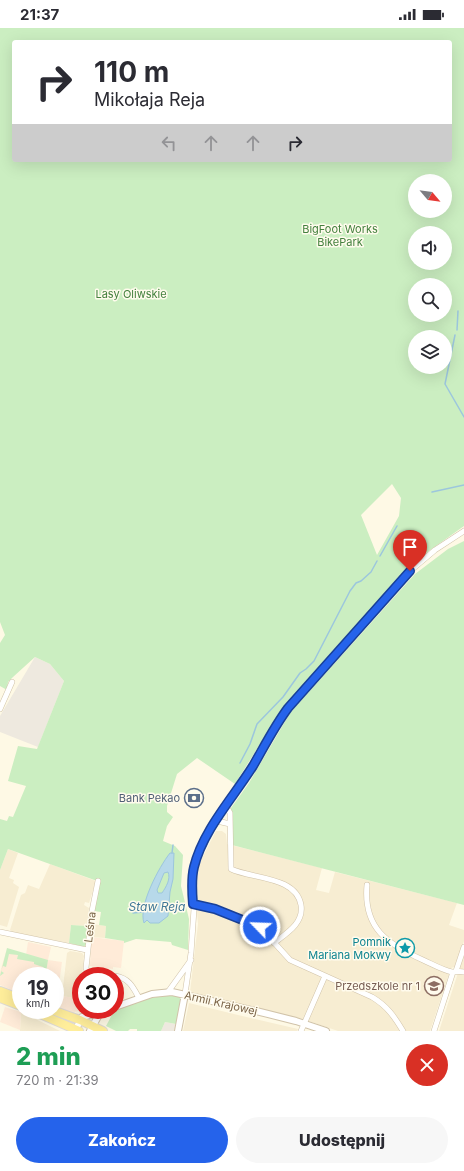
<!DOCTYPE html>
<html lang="pl">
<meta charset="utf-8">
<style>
body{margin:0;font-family:Inter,sans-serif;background:#f7f7f7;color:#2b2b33;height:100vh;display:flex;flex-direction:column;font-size:15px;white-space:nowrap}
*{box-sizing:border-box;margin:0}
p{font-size:13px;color:#7c7c81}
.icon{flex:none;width:22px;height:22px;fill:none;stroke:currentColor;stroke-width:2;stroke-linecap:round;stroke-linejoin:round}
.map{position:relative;height:1003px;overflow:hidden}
.panel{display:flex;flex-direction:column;background:#fff;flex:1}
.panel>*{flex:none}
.top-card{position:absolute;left:12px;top:12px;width:440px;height:122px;border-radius:4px;box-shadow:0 4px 16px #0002;background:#fff;color:#2b2b33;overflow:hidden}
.needle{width:26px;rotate:119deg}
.fabs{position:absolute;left:408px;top:146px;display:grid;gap:8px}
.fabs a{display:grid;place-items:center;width:44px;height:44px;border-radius:50%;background:#fff;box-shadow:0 4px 16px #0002;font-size:20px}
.speed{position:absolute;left:12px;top:939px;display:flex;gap:8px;font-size:20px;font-weight:700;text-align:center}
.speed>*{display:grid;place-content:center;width:52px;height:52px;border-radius:50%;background:#fff;box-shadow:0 4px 16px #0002;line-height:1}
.speed small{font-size:10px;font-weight:400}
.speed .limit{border:6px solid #d22;background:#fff;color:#111}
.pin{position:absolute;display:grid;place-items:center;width:34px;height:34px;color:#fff;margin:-41px -17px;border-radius:50% 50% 50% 0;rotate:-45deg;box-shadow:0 0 4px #0007}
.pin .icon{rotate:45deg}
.me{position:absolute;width:44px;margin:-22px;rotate:294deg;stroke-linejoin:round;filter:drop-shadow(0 0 3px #0008)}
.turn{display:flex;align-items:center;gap:14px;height:84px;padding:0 16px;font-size:18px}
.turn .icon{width:52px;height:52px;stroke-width:2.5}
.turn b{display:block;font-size:28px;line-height:34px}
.lanes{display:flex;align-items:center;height:38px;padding:0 16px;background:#0003;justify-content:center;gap:20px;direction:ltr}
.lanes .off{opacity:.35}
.round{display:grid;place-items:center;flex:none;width:42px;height:42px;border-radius:21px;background:#f7f7f7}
.headline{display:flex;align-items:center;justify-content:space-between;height:68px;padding:0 16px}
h1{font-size:24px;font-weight:800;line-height:30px;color:#1e9e55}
.action{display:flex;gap:8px;margin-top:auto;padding:8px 16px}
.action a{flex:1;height:46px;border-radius:24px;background:#2563eb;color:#fff;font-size:16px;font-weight:800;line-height:46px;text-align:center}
.action a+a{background:#f7f7f7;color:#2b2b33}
.status{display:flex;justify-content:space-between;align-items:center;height:28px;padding:0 20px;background:#fff;direction:ltr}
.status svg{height:11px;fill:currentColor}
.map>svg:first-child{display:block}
.residential{fill:#f7edd2}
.commercial{fill:#ffebd8}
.industrial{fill:#eee9df}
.green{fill:#cbeec1;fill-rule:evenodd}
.water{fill:#b7d9ea;stroke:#9cc6dd;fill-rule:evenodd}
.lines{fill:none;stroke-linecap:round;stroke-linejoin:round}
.stream{stroke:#9cc6dd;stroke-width:1.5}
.minor-casing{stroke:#d1c3a9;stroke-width:6}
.tertiary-casing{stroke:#d1c3a9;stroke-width:8}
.primary-casing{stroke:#dfdad3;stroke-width:10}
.minor{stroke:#fff;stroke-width:5}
.tertiary{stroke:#fff;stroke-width:6}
.primary{stroke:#ffee9b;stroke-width:8}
.route-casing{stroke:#184099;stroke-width:10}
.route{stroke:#2563eb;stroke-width:7}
.labels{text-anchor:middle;stroke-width:3;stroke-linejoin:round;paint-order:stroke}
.park-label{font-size:11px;fill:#44813e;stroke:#fffbed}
.service-label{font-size:11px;fill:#4e5e75;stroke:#fffbed;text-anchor:end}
.street-label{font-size:11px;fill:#7a6347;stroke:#fffbed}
.culture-label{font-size:11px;fill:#0d838f;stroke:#fffbed;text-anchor:end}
.education-label{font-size:11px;fill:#785e54;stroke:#fffbed;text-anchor:end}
.water-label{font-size:12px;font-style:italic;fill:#417897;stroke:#fffbed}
</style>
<div class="status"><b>21:37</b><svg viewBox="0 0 49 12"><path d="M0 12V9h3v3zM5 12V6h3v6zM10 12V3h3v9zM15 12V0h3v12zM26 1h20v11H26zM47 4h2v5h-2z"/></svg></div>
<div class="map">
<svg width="464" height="1003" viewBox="0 0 464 1003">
<rect width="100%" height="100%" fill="#fef9e5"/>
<path class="residential" d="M216,803H222L226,806L227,816L322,840L316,862L329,865L335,844L457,875L449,897L464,902V913L455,939L451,940L430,1003H338L303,991L190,964L198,896L196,872L198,838Z
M8,821L18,825L9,850L14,852L13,855L19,859L7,899L0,897V842Z
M50,836L96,853L89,875L85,874L84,877L89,880L87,898L71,897L69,915L11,904L10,902L21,867L25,865L28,857L39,861Z
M92,896L106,898L105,910L91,909Z
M70,923L82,925L84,928L80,971L62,968L67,925Z
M464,925V1003H439L457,948Z
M189,975L238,987L298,1001L297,1003H183Z
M21,984L58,1002L60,1003H20Z"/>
<path class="commercial" d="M91,909L124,913L121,940L113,939V941L90,938Z
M28,914L51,919L48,932L62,934L56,978L55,948H21V966L0,957V944L6,924L26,927Z
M62,968L81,971V982H83L73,984L60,981Z
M5,979L21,984L20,1002L0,994Z"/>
<path class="industrial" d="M35,629L50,636L64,653L38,719L0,704V688Z
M165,994L176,996L174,1003H161Z"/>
<path class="green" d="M0,0H464V498L419,530L290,673L275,692L235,756L197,730L177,746L167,778V784L173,789L167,798L163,813L175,818L183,827L181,858L189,891L188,922L172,917L171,914L136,911L124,915V913L105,910L106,898L99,897L101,884L93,883L100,854L8,821L0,842V791L7,793L9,788L13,789L26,758L8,753L18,718L37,721L64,653L50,636L35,629L13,649L8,654L7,662L0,658V615L5,607L0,594ZM14,14H450V132H14ZM415,153H445V183H415ZM415,205H445V235H415ZM415,257H445V287H415ZM415,309H445V339H415ZM392,456L401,470L399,488L377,527L361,487Z
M464,513V877L232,817L231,780L249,755L290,685L415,546L448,521Z
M71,897L87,898L86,916L84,919L69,915Z
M7,920L48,932L46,944L43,939L34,936V934L17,931L18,927L9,926L6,939L3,938L1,943L4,945L0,948Z
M168,967L178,968L181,971L176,996L165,994L161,1003H137V1001H130L128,1003H116L106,998L114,983L145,971Z"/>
<path class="water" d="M170,825H174L173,851L170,864L168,888L159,895H150L147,892L144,895C138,878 159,839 170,825ZM168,844C171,851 166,859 162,865H158L157,862L164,845Z"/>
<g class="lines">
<path class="stream" d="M457,302L458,283
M455,307L445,356L464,389
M432,464L464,457
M380,528L397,498
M240,735L250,716L257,696L283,669L300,645L306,641L314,633L350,563L356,555L361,553L371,544L377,533
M172,825L173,817
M133,885L143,884"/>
<defs>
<path id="minor" d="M0,681L12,654
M226,778L230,785L231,841C252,851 296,848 301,877C304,895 287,905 274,915
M217,793L230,796
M367,857C363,900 387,916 423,932C432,936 442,942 452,944C456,944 460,943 464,944
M193,876L215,881L260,899L290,932L372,969C387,978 394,988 403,1003
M0,904L87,922
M456,943L464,919
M88,945L86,940L92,883L98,853
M88,945L110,948
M115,948C129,950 133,959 139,970
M168,964L191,932
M185,966L191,925L194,881L192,857L196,833L209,806L253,737L276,696L288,680L410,543L435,522L464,503
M301,1003L325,948
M434,1003L453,944"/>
<path id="tertiary" d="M115,979L152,966L172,964L256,983L296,993L326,1003
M75,1003L82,989L108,982
M90,1003L100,985
M178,1003L185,966"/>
<path id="primary" d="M0,963L21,971
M0,970L21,978
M31,982L79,1003
M52,982L80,992L103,1003"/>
</defs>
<use href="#minor" class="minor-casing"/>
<use href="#tertiary" class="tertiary-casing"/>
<use href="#primary" class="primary-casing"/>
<use href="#minor" class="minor"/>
<use href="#tertiary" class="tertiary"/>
<use href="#primary" class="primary"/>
</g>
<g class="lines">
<defs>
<path id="route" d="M260,899L215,881L193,876C192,864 191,851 194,839C203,802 233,770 253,738C264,719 274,699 288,680L410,543"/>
</defs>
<use href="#route" class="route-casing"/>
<use href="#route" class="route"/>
</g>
<defs>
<symbol id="bank-ring" viewBox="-11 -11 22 22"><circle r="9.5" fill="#fffbed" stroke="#5c6f8a" stroke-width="1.5"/><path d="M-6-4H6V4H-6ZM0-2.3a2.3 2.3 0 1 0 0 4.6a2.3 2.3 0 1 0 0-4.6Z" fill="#5c6f8a"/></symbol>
<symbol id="sight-ring" viewBox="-11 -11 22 22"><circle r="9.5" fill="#fffbed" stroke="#0f9aa8" stroke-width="1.5"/><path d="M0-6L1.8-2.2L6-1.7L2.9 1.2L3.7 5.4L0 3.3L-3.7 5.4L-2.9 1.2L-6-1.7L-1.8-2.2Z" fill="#0f9aa8"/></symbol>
<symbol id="school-ring" viewBox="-11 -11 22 22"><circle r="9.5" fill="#fffbed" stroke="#8d6e63" stroke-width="1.5"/><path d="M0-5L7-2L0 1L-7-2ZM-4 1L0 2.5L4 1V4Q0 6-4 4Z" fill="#8d6e63"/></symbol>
</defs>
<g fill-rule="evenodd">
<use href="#bank-ring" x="183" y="759" width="22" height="22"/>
<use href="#sight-ring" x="394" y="909" width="22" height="22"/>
<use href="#school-ring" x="423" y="947" width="22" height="22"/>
</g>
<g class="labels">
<g class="park-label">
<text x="340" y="205">BigFoot Works<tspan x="340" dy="13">BikePark</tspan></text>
<text x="131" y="270">Lasy Oliwskie</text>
</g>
<g class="service-label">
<text x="180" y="774">Bank Pekao</text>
</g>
<g class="street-label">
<text transform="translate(90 899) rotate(-83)" y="4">Leśna</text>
<text transform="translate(221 975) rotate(13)" y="4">Armii Krajowej</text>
</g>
<g class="culture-label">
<text x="391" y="918">Pomnik<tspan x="391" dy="13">Mariana Mokwy</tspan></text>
</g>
<g class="education-label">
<text x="420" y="962">Przedszkole nr 1</text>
</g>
<g class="water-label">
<text x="157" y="883">Staw Reja</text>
</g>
</g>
</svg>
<div class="fabs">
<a><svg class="needle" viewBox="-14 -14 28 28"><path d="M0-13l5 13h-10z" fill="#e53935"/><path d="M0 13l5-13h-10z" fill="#7c7c81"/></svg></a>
<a><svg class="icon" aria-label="sound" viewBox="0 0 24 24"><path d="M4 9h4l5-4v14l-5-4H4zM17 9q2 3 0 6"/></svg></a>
<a><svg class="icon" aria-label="search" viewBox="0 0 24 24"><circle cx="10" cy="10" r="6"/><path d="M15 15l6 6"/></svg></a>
<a><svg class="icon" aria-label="layers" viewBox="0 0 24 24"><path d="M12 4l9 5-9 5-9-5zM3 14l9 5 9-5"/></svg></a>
</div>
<div class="speed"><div>19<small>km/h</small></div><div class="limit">30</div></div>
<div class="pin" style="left:410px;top:543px;background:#d93025"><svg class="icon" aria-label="arrive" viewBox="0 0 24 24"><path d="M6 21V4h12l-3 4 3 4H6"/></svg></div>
<svg class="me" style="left:260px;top:899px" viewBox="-20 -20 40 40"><circle r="17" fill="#2563eb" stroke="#fff" stroke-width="3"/><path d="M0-11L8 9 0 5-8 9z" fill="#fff"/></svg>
<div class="top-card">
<div class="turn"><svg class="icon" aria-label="right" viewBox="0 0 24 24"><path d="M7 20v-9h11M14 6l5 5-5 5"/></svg><div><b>110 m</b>Mikołaja Reja</div></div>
<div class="lanes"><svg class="icon off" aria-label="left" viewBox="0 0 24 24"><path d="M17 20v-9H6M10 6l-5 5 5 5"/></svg><svg class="icon off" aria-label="ahead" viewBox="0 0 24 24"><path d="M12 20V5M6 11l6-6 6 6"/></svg><svg class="icon off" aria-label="ahead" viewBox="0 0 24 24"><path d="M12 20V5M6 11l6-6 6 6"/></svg><svg class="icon" aria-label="right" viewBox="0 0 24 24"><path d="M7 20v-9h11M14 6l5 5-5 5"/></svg></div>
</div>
</div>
<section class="panel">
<div class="headline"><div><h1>2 min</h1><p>720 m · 21:39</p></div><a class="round" style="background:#d93025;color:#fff"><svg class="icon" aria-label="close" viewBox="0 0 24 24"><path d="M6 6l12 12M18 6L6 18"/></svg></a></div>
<div class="action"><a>Zakończ</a><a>Udostępnij</a></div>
</section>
